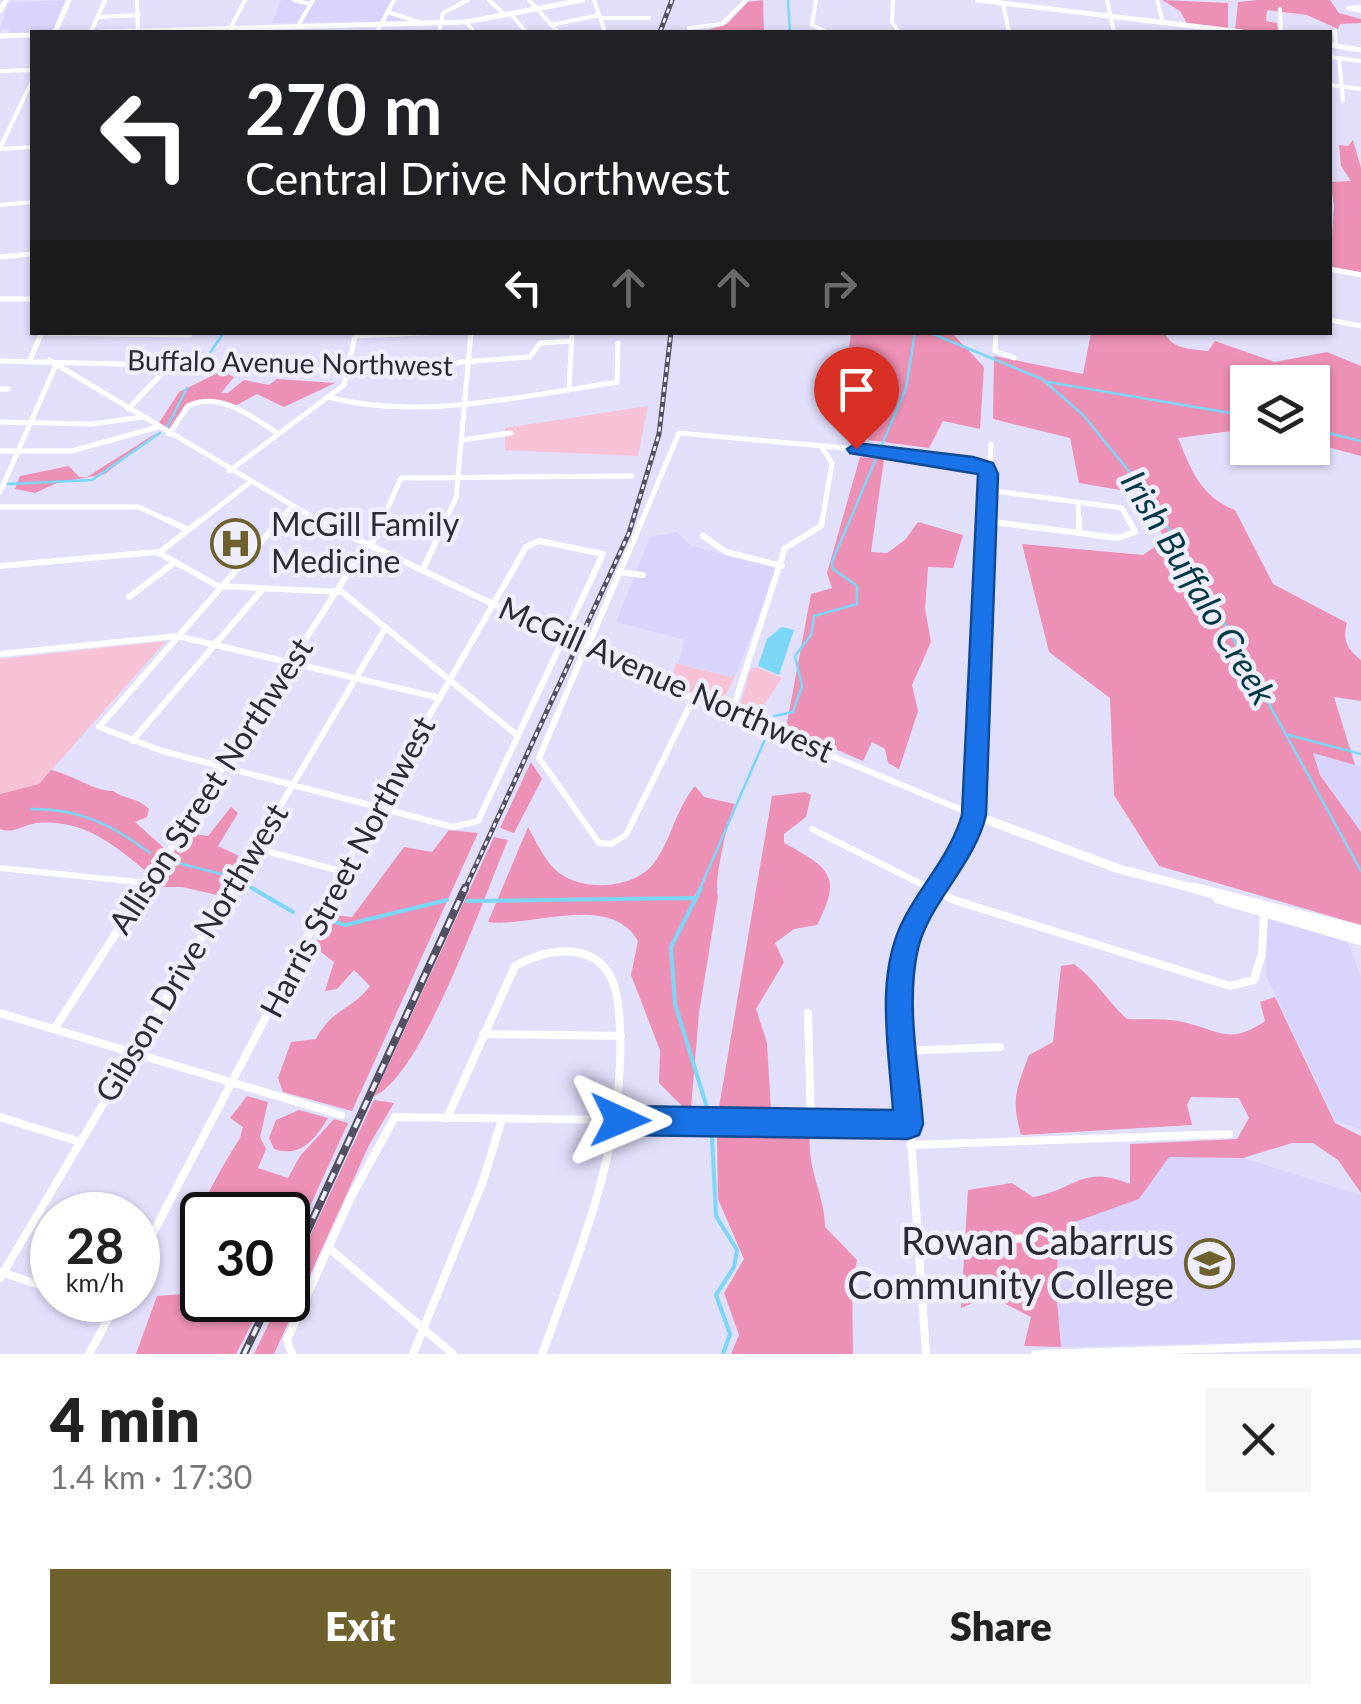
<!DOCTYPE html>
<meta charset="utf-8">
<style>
body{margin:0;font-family:Lato,sans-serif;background:#f6f6f6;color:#222;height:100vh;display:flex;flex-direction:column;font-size:38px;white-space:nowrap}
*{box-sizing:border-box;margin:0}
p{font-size:32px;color:#767676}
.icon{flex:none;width:55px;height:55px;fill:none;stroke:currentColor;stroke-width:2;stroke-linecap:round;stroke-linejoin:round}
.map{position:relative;height:1354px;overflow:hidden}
.side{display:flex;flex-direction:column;background:#fff;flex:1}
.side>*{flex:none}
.guide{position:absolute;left:30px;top:30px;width:1302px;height:305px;border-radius:0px;box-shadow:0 2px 8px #0004;background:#202124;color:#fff;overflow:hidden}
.tools{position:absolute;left:1230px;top:365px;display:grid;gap:20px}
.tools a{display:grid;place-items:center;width:100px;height:100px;border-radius:0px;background:#fff;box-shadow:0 2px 8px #0004;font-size:50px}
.speed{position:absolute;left:30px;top:1192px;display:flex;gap:20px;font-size:50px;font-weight:700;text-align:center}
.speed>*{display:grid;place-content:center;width:130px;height:130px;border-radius:50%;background:#fff;box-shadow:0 2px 8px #0004;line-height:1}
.speed small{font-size:25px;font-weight:400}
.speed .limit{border:5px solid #111;border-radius:15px;background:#fff;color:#111}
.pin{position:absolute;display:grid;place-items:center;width:85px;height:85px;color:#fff;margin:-102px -42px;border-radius:50% 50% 50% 0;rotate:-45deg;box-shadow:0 0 10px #0007}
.pin .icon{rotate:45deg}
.me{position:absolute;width:110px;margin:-55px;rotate:91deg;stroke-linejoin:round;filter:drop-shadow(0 0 8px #0008)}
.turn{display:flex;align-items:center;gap:35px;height:210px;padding:0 50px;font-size:45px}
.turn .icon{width:130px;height:130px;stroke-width:2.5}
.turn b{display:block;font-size:70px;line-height:85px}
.lanes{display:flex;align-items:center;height:95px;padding:0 50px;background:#0003;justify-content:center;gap:50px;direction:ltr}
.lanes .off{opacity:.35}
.round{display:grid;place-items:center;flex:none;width:105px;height:105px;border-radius:0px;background:#f6f6f6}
.head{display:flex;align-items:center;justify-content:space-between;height:170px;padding:0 50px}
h1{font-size:60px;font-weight:800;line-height:75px}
.primary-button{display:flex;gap:20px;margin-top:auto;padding:20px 50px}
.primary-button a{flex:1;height:115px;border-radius:0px;background:#6f612e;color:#fff;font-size:40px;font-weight:800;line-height:115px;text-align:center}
.primary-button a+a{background:#f6f6f6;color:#222}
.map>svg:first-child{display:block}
.built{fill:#d8d4fe}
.green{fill:#f8c2d6}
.forest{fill:#ed90b5}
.water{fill:#7cd6f5}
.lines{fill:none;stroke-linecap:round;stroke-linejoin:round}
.stream-far1{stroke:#7cd6f5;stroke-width:2.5}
.stream{stroke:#7cd6f5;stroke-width:4}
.minor-far3{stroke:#fff;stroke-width:4}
.minor-far2{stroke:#fff;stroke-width:5}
.minor-far1{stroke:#fff;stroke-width:6}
.minor{stroke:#fff;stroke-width:8}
.major-far2{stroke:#fff;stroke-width:5}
.major-far1{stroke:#fff;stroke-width:9}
.major{stroke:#fff;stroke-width:11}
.rail-far1-casing{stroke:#535161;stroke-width:5}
.rail-casing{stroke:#535161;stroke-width:8}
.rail-far1{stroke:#efeefc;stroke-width:2.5;stroke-dasharray:5;stroke-linecap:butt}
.rail{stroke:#efeefc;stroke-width:4;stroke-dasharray:10;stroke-linecap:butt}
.route{fill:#1a73e8;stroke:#114b97;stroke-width:2.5}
.labels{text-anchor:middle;stroke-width:9;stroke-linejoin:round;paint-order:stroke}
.far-street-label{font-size:28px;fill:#2c2a37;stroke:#efeefc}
.poi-label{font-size:32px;fill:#2c2a37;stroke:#efeefc;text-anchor:start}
.street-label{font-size:32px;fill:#2c2a37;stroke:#efeefc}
.water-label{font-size:35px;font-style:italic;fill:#003848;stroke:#efeefc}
.near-poi-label{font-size:38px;fill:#2c2a37;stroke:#efeefc;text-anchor:end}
</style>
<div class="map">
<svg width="1361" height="1354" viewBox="0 0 1361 1354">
<rect width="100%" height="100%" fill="#e1dffa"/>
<path class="built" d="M65,0L52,32L8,35L9,30H0L8,3Z
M281,0H392L385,11L411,21L272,23Z
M677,532L691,546L778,568L736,674L731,677L678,663L685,640L616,622L650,537Z
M1313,752L1361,766V832L1320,774Z
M1266,919L1347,940L1361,977V1130L1335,1120L1266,976Z
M1169,1157L1243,1158L1361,1195V1340L1061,1347L1056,1288L1059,1240L1071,1223L1139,1199Z"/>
<path class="green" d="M648,406L638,456L505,450V428Z
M166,641L39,784L0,794V659Z
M675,663L731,677L736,674L721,705L672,684Z
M756,667L782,678L756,717L739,710L750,669Z"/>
<path class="forest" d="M763,0L764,32H702L727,24L748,2Z
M1162,0L1228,3V29L1188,25L1180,11Z
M1257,0H1330L1339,13L1361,19V23L1340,24L1338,29L1307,15L1267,10L1266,21L1277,23L1278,32L1235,30L1238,2Z
M1353,140L1361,168V272L1330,267L1334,205L1330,182L1351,181L1341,166L1339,145L1348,146Z
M851,333H952L984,367L980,429L943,421L929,448L868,440L880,353L849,347Z
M1091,333H1165C1171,349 1191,349 1208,351L1215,341L1275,362L1327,352L1361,366V456L1313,443L1312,382H1248L1247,429L1178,438C1191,470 1201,497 1235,510L1273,584L1347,623C1342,640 1347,649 1361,660V701L1334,697L1355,765L1313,753L1320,775L1361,832V925L1159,866L1114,795L1110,698L1049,652L1022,544L1143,555L1166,539L1132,492L1079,483L1070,438L993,419L994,356L1083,374Z
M222,371L234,377L221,393H228L244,380L269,385L277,379L335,383L284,407L257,394L235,406L205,399L185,405L170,429L159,423L179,392Z
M158,432L105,474L57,483L35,493L15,489L20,476L69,466L79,477H87Z
M860,457L884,459L871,552L887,553L905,540L918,522L963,535L953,568L928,567L925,609L931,642L912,685L918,711L899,769L888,763L885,749L872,742L863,761L786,728L811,594L832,588L827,573Z
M531,762L542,779L514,833L500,828Z
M51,770C73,775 94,791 113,791C124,799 139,798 149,809L147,817L135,822L164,848L148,873C116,846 84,819 37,823C23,825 15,834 0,829V794L39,784Z
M695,786L704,797L735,804C728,818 713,884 718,896L699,1013L691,1108L682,1106L659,1083L660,1050L631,975L638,941C610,892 531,928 488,922L528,827C537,843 545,862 559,873C585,892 634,889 654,863C672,839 675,810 695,786Z
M805,792L811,795L806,817L784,834V843C829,868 843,875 817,925L794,929L775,943L784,962L756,1009L767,1043L771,1110L718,1113L772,796Z
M231,807L238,813L218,846L241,857L230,883L217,895L182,887H150L187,833L208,836Z
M449,830L478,833L352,1111L283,1092L278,1078L291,1042L316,1039C331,1009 352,1010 370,986L354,970L337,989L325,991L334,962L313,946L332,915L352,917L404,847L432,852Z
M494,837L508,840C485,893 423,1076 374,1096Z
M1074,964C1096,980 1107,1001 1127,1019C1144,1020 1166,1018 1183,1022C1219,1030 1229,1046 1265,1021L1260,1002L1275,997L1335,1123L1361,1136V1193L1338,1160L1313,1143H1292L1243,1158L1169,1157L1139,1199L1072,1223L1059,1240L1056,1288L1061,1347L1024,1346L1031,1317L990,1296L961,1308L968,1190L1012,1183L1033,1197C1077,1189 1082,1164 1130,1184V1144L1237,1139L1249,1118L1239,1098L1191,1097L1187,1105L1192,1125L1021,1135C1011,1099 1016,1090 1029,1055L1053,1042L1061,966Z
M247,1096L268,1102L260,1137L266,1149L258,1168L288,1178L300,1156L334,1119L348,1123L288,1254V1215H202V1300H264L236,1354H136L157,1296L183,1294L193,1275C178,1237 219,1172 240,1138L243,1127L230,1118Z
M374,1100L394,1103L369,1145L274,1354H254L280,1300H288V1283Z
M299,1110L328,1118C315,1140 300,1158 274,1149L269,1138L276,1120Z
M717,1135H810C807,1172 825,1195 825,1227L857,1260L852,1283L853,1354H731L739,1335L724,1293L744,1259L718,1199Z"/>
<path class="water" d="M782,627L794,630L779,675L758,666L767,639Z"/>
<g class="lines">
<path class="stream-far1" d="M788,0L790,32
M928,332L1042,379L1083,415L1137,481L1192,564L1361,871
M206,359L224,332
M1048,382L1248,416
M167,427L187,388
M1312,429L1361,441
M8,484L92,480L160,433
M774,716L793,712L802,686L795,656L811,635L814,616L857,604V586L833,569L832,562L906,388L915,332
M1289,735L1361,754
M31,809C79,808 112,825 150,853
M178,863L225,875
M240,881L257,891
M699,891L765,739"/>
<path class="stream" d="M252,888L293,912
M701,888L671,947L675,1004L709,1114
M467,901L694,898
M325,919L345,925L447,900
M712,1137L716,1216L737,1250L734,1267L716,1295L730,1334L723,1354"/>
<path class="minor-far3" d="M137,0L138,32
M294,0L310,4
M489,0L505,15
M529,0L558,32
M594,0L605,32
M816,0L812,25L827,32
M893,0L892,22L899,32
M1107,0L1114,32
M1157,0L1163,23
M1003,3L1009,32
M1361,7L1348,8L1361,11
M1280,9L1281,32
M387,12L419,22
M511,14L526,32
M98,17L139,15
M600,18H649
M466,22L474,32
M299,24L313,0
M551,25L599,15
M231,27L245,0
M689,28L722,24L746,0
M91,32L105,0
M377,32L394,0
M439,32L443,13L468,0
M1331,45H1336L1335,31
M1330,57L1361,61
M1339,58L1343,101
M0,71L32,70
M1330,85L1361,89
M0,148L32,81
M0,149L32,147
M0,205L32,202"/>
<path class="minor-far2" d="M0,257L32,254
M1330,269L1361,275
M0,299H32
M1330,320L1361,326
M996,332L995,351L1014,358
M41,333L190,335
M355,336L443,332
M30,360L41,334
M49,360L322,523
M0,361L350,370L530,357L540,343L572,341
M0,389H8
M569,389L572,332
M328,397C418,421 522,396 612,383L617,382L618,343
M128,409L170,365
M0,422L92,424L142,417
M169,434L188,406C220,390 253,418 279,434
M462,440L511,433
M821,446L832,463L822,523
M0,451H72L158,427
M229,471L344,385L356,332
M987,490L1122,508L1130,523
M0,492L56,365
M1078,502L1079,523
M0,507H139L173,523
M986,521L1001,523
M198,523L249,483
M278,523L291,508
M381,523L401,478L632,476
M444,523L456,498L471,332
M641,523L679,433L857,449L986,468
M987,523L991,444"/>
<path class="minor-far1" d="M168,520L188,530
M280,520L99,727L162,751L377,807
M317,520L673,690L974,815
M1079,520V533
M986,521L1118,538L1135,532L1129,520
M703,536L726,552L782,566
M539,541L603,554L478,821L453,827L377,807L526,547Z
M160,552L201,520
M0,566L157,552L218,586L342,592L518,736
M423,569L446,520
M619,572L643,575
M129,597L175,562
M586,647L539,758L599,843L611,844L626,835L693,699
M587,648L642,520
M0,654L177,636L440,698
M731,715L785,548L821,526L822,520
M132,741L262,590
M812,829L935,891
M255,848L344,872
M0,868L148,883
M143,891L365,547L372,543L382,520
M230,891L386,627
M332,891L377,807
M935,891L972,828L987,520"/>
<path class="minor" d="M930,888L954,900L1230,986L1254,980L1262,954L1264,913
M0,1013L341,1115
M808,1013L811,1123
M55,1028L145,888
M483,1034L621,1036
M903,1051L1000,1047
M0,1117L80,1142
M447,1118L515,966C537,954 564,946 589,956C617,968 619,1002 620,1029C625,1144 581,1247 542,1354
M910,1145L1229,1134
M917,1243L1034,1238
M329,1248L453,1354
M138,1262L333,888
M1,1272L52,1289
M0,1278L231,888
M81,1300L112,1311
M89,1354L118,1300
M292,1354L287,1340L352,1195L395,1117L909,1124
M413,1354L482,1184L502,1119
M926,1354L900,979L903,953L937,888
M1035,1354L1361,1344"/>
<path class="major-far2" d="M977,0L1242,32
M0,11L6,0
M55,32L69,0
M100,32L466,22L583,0
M0,36L32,35
M1330,45L1361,50"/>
<path class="major-far1" d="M974,815L1119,869L1204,891"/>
<path class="major" d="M1194,888L1361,931
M1218,898L1361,940"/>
<defs>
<path id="rail-far1" d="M660,32L672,0
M464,891L629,533L659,434L671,332"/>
<path id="rail" d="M288,1273L465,888
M244,1354L270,1300"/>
</defs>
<use href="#rail-far1" class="rail-far1-casing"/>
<use href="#rail" class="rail-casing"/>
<use href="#rail-far1" class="rail-far1"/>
<use href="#rail" class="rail"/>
</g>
<path class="route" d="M856,443L973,457L993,463L998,474L986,815C974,866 926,905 917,953C906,1007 919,1070 923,1124L919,1135L908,1139L620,1135L610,1130L605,1120L610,1110L620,1106L893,1110C889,1048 874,974 905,917C924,882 951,853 962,815L978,474L850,453L847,449Z"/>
<defs>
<symbol id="hospital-ring" viewBox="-11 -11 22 22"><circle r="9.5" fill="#efeefc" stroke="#6f612e" stroke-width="1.5"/><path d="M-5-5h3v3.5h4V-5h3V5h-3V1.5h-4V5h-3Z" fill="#6f612e"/></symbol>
<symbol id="university-ring" viewBox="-11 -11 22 22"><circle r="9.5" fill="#efeefc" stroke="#6f612e" stroke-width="1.5"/><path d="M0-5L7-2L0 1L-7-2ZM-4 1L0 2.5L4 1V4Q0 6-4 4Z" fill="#6f612e"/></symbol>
</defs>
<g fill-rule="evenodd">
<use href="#hospital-ring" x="208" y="516" width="55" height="55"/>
<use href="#university-ring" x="1182" y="1236" width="55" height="55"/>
</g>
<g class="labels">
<g class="far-street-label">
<text transform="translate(290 363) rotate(1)" y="10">Buffalo Avenue Northwest</text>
</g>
<g class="poi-label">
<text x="271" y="536">McGill Family<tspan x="271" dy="37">Medicine</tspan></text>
</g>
<g class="street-label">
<text transform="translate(666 680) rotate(24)" y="11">McGill Avenue Northwest</text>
<text transform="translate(211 786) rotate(-57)" y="11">Allison Street Northwest</text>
<text transform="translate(348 867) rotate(-62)" y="11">Harris Street Northwest</text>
<text transform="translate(192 953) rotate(-59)" y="11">Gibson Drive Northwest</text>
</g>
<g class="water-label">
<text transform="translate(1198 588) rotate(59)" y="12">Irish Buffalo Creek</text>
</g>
<g class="near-poi-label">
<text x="1174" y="1255">Rowan Cabarrus<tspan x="1174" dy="44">Community College</tspan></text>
</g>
</g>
</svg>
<div class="tools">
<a><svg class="icon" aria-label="layers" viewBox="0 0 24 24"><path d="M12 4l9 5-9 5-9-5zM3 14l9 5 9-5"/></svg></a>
</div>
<div class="speed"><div>28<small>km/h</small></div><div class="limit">30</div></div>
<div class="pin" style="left:856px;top:449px;background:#d93025"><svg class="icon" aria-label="arrive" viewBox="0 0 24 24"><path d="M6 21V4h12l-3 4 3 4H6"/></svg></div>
<svg class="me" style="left:620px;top:1120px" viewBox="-20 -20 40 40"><path d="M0-17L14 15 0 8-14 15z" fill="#1a73e8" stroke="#fff" stroke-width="4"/></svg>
<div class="guide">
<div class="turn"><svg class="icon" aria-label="left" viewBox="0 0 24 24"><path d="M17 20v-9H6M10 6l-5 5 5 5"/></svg><div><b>270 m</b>Central Drive Northwest</div></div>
<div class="lanes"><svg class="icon" aria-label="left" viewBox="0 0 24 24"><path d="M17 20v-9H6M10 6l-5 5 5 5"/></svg><svg class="icon off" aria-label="ahead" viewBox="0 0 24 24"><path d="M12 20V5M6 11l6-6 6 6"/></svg><svg class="icon off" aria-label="ahead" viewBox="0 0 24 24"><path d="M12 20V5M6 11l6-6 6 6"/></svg><svg class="icon off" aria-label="right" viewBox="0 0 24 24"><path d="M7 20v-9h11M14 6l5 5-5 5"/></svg></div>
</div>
</div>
<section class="side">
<div class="head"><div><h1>4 min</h1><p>1.4 km · 17:30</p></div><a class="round"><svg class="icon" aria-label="close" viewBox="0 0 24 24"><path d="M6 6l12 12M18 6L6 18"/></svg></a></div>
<div class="primary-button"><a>Exit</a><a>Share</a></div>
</section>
